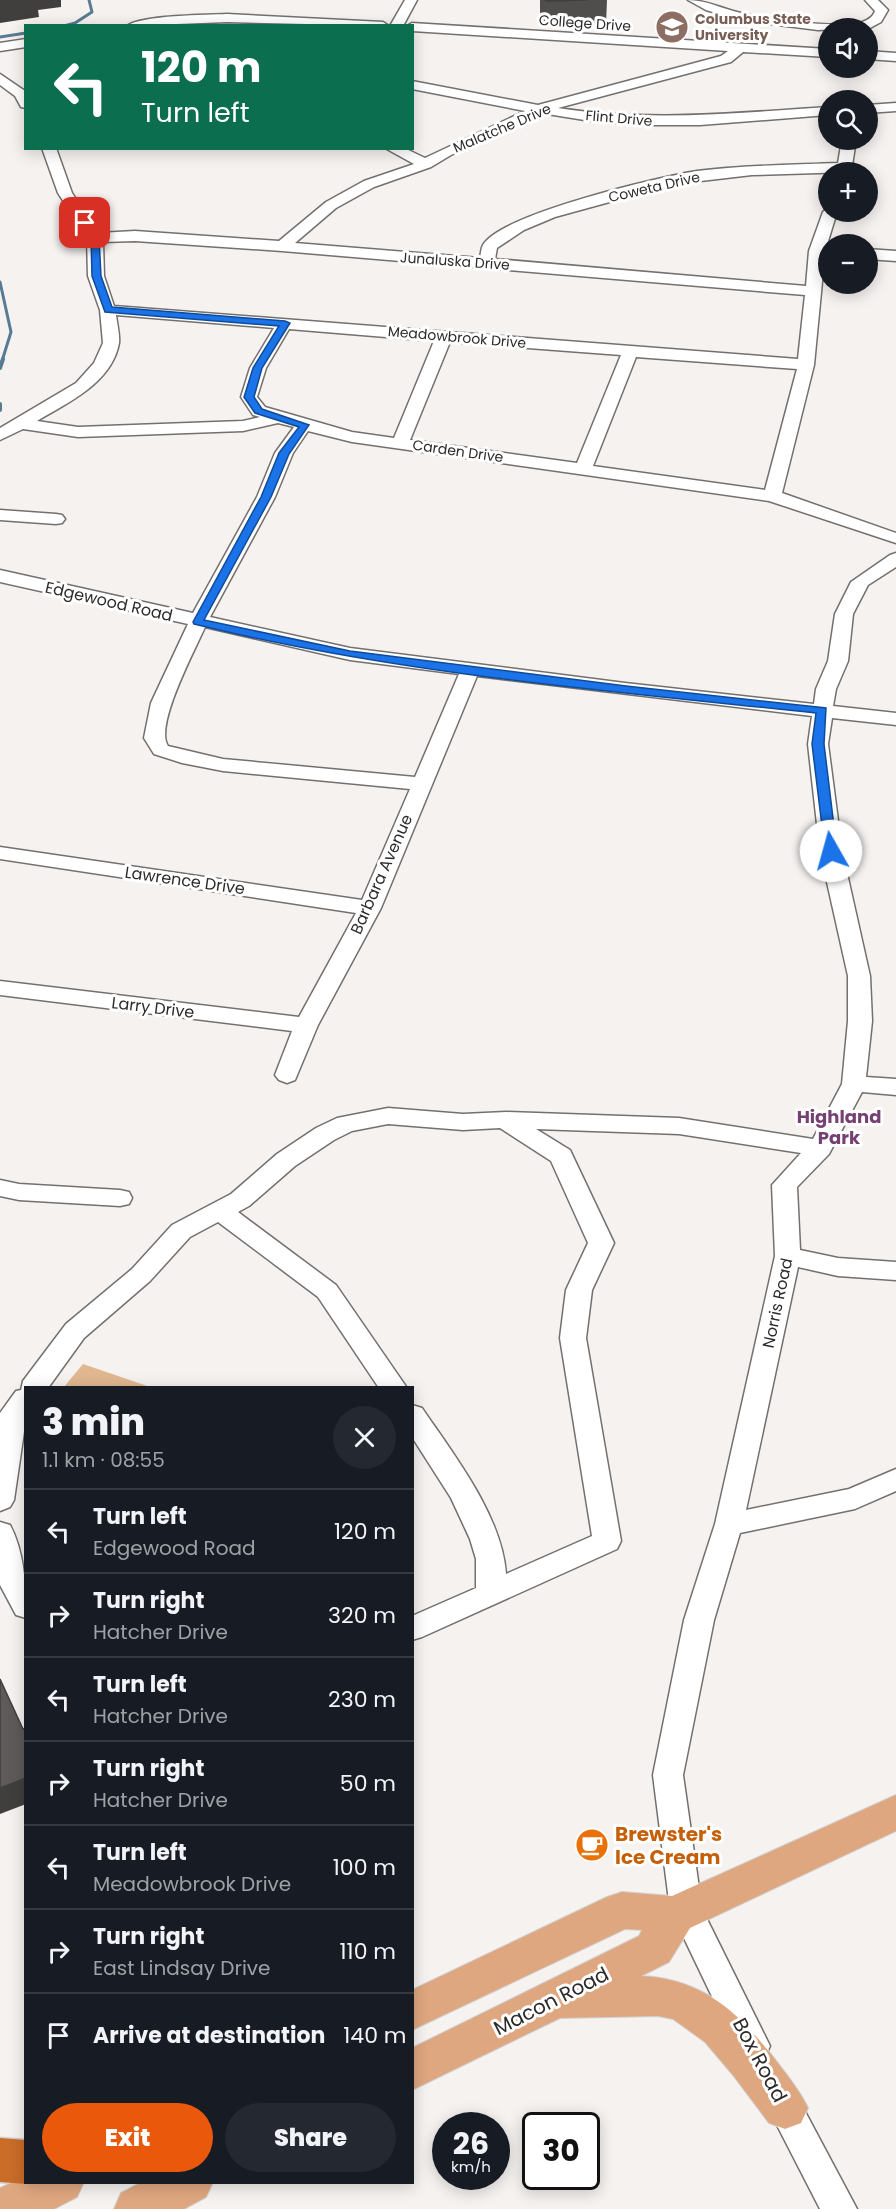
<!DOCTYPE html>
<meta charset="utf-8">
<style>
body{margin:0;font-family:Poppins,sans-serif;background:#242831;color:#f1f3f6;height:100vh;display:flex;flex-direction:column;font-size:22px;white-space:nowrap}
*{box-sizing:border-box;margin:0}
p{font-size:20px;color:#9ea1a6}
.icon{flex:none;width:33px;height:33px;fill:none;stroke:currentColor;stroke-width:2;stroke-linecap:round;stroke-linejoin:round}
.map{position:relative;flex:1;overflow:hidden}
.sheet{position:absolute;left:24px;top:1386px;width:390px;height:798px;display:flex;flex-direction:column;background:#171b24;border-radius:0px;box-shadow:0 3px 15px #0003}
.sheet>*{flex:none}
.guide{position:absolute;left:24px;top:24px;width:390px;height:126px;border-radius:0px;box-shadow:0 3px 15px #0003;background:#0b6e4f;color:#fff;overflow:hidden}
.fabs{position:absolute;left:818px;top:18px;display:grid;gap:12px}
.fabs a{display:grid;place-items:center;width:60px;height:60px;border-radius:50%;background:#171b24;box-shadow:0 3px 15px #0003;font-size:30px}
.speed{position:absolute;left:432px;top:2112px;display:flex;gap:12px;font-size:30px;font-weight:700;text-align:center}
.speed>*{display:grid;place-content:center;width:78px;height:78px;border-radius:50%;background:#171b24;box-shadow:0 3px 15px #0003;line-height:1}
.speed small{font-size:15px;font-weight:400}
.speed .limit{border:3px solid #111;border-radius:9px;background:#fff;color:#111}
.pin{position:absolute;display:grid;place-items:center;width:51px;height:51px;color:#fff;margin:-26px;border-radius:12px;box-shadow:0 3px 9px #0006}
.me{position:absolute;width:66px;margin:-33px;rotate:353deg;stroke-linejoin:round;filter:drop-shadow(0 0 4px #0008)}
.turn{display:flex;align-items:center;gap:21px;height:126px;padding:0 18px;font-size:27px}
.turn .icon{width:78px;height:78px;stroke-width:2.5}
.turn b{display:block;font-size:42px;line-height:51px}
.round{display:grid;place-items:center;flex:none;width:63px;height:63px;border-radius:32px;background:#242831}
.overview{display:flex;align-items:center;justify-content:space-between;height:102px;padding:0 18px}
h1{font-size:36px;font-weight:800;line-height:45px}
.cta{display:flex;gap:12px;margin-top:auto;padding:12px 18px}
.cta a{flex:1;height:69px;border-radius:36px;background:#ea580c;color:#fff;font-size:24px;font-weight:800;line-height:69px;text-align:center}
.cta a+a{background:#242831;color:#f1f3f6}
ul{padding:0;list-style:none}
li{display:flex;align-items:center;gap:18px;height:84px;padding:0 18px;border-top:2px solid #363941}
li div{flex:1}
li b{display:block;font-size:22px}
li em{font-style:normal}
.map>svg:first-child{display:block}
.green{fill:#e1b790}
.lines{fill:none;stroke-linecap:round;stroke-linejoin:round}
.stream-far1{stroke:#577b92;stroke-width:3}
.stream{stroke:#577b92;stroke-width:4}
.minor-casing{stroke:#73706e;stroke-width:3}
.major-casing{stroke:#d1d0d0;stroke-width:2}
.highway-casing{stroke:#d1d0d0;stroke-width:3}
.minor{fill:#fff;fill-rule:evenodd}
.major{fill:#dfa77f;fill-rule:evenodd}
.highway{fill:#c96d29;fill-rule:evenodd}
.wall{fill:#504d4d}
.shaded-wall{fill:#413f3e}
.building{fill:#5d5a59;stroke:#413f3e;stroke-width:1.5}
.route{fill:#1a73e8;stroke:#114b97;stroke-width:1.5}
.labels{text-anchor:middle;stroke-width:6;stroke-linejoin:round;paint-order:stroke}
.far-education-label{font-size:14px;font-weight:bold;fill:#785e54;stroke:#fff;text-anchor:start}
.far-street-label{font-size:14px;fill:#2c2b2a;stroke:#fff}
.street-label{font-size:16px;fill:#2c2b2a;stroke:#fff}
.neighbourhood-label{font-size:18px;font-weight:bold;fill:#754173;stroke:#fff}
.near-food-label{font-size:20px;font-weight:bold;fill:#c56008;stroke:#fff;text-anchor:start}
.near-street-label{font-size:20px;fill:#2c2b2a;stroke:#fff}
</style>
<div class="map">
<svg width="896" height="2209" viewBox="0 0 896 2209">
<rect width="100%" height="100%" fill="#f5f2f0"/>
<path class="green" d="M83,1364L150,1387H64Z"/>
<g class="lines">
<path class="stream-far1" d="M64,26L75,23L92,12L89,0
M0,37L26,33
M0,282L11,332L2,361"/>
<path class="stream" d="M0,368L3,359
M0,404V410"/>
<defs>
<path id="minor" d="M405,0H417L403,26H390Z
M688,0C707,0 722,9 741,13C771,19 833,29 862,22C868,20 873,17 875,11L865,0H878L888,10L881,22L870,28L818,30L738,20L706,10Z
M227,14L383,22L389,26L227,22L127,26C141,15 207,15 227,14Z
M412,23L828,49V57L743,52L731,62L558,108C649,122 737,113 828,107V115L700,125H649L597,122L541,113L451,155L431,167L374,187L336,208L295,243L480,258C481,254 481,248 483,245C501,214 659,177 697,171C744,165 791,165 838,163L842,140H856L851,172L752,175L675,184L555,217L524,230L497,248L495,259L806,286L809,251L823,212L828,208V212H837L825,251L814,365L782,493L896,533V543L769,501L352,442L308,431L293,453L275,497L210,617L350,648L625,683L814,704L816,689L828,661L835,614L851,582L890,555L896,553V567L868,585L853,614L848,661L836,689L833,706L896,713V725L832,718L828,744L842,851L870,976L872,1021L866,1077L896,1079V1095L862,1092L829,1154L797,1187L800,1250L838,1258L896,1262V1280L838,1276L798,1267L746,1510L849,1489L896,1469V1491L855,1509L740,1533L714,1620L683,1775L702,1909L770,2046L765,2057L753,2061L741,2057L670,1909L653,1775L684,1620L715,1524L775,1256L772,1185L801,1153L679,1134L536,1129L570,1150L614,1243L592,1290L586,1338L621,1541L617,1549L422,1637L412,1640V1616L476,1588V1559L470,1539L451,1498L412,1437V1405L422,1408C454,1455 502,1516 506,1574L592,1536L560,1338L566,1290L588,1243L551,1161L500,1128L463,1130L388,1124L352,1131L334,1140L295,1166L249,1206L238,1212L336,1285L407,1388H379L318,1297L218,1222L190,1237L150,1281L84,1338L48,1388H26V1418L14,1500L10,1507L0,1511V1413L16,1391L21,1390L23,1381L66,1324L132,1269L172,1225L231,1194L277,1154L316,1128L337,1118L388,1108L463,1114L506,1112L679,1118L813,1139L842,1084L848,1021V976L820,851L808,744L812,716L477,676L381,908L318,1025L295,1080L287,1083L279,1080L275,1075L292,1031L0,995V981L299,1017L356,913L0,859V847L362,900L410,789L223,771L182,763L154,754L144,738L151,703L188,624L0,582V570L193,613L257,497L275,453L294,427L278,423L243,431L78,437L23,429L0,440V428L76,383L94,363L103,343L100,310L88,276L87,238L58,193L42,148H56L72,193L99,233L135,231L279,241L326,202L364,181L414,164L385,148H404L425,158L525,111L412,89V81L538,105L721,56L728,51L412,31V26H407ZM135,241L282,251L805,295L798,359L114,306L104,276L103,242ZM116,315L274,328L250,368L241,397L253,415L260,417L243,421L78,427L37,421C67,403 112,383 119,343C120,335 117,324 116,315ZM289,329L434,341L394,438L352,432L265,407L257,397L266,368ZM450,342L621,355L577,463L410,440ZM636,357L797,369L765,490L593,466ZM205,627L350,660L459,674L415,777L223,759L168,746C154,726 195,650 205,627Z
M26,39V47L0,51V43Z
M867,51L896,53V61L867,59Z
M0,74L25,91L26,108L21,107L15,96L0,85Z
M896,103V111L867,113V105Z
M867,249L896,251V261L867,259Z
M0,510L56,514L62,515L65,519L62,523L56,524L0,520Z
M0,1180L19,1184L120,1190L129,1192L132,1198L129,1204L120,1206L19,1200L0,1196Z
M0,1522L10,1525C25,1553 26,1588 26,1618L16,1615L0,1585Z
M780,2082L792,2087L857,2209H820L763,2098L768,2087Z"/>
<path id="major" d="M896,1795V1831L690,1928L669,1962L641,1976C703,1979 738,2012 774,2058C786,2074 799,2089 808,2108L801,2123L785,2129L769,2123L733,2075L705,2042L673,2019L658,2016L560,2018L412,2090V2048L639,1936L642,1930L625,1929L412,2030V1990L607,1897L622,1892L672,1896Z
M26,2176V2182H84L77,2197L54,2209H0V2188Z
M142,2182H213L206,2197L184,2209H114L121,2193Z"/>
<path id="highway" d="M0,2138L26,2140V2182H31L26,2184L0,2182Z"/>
</defs>
<use href="#minor" class="minor-casing"/>
<use href="#major" class="major-casing"/>
<use href="#highway" class="highway-casing"/>
<use href="#minor" class="minor"/>
<use href="#major" class="major"/>
<use href="#highway" class="highway"/>
</g>
<path class="wall" d="M540,0H607L606,24L545,26L540,12Z"/>
<path class="shaded-wall" d="M0,0H61V7L38,10L39,17L0,23Z
M26,1778V1804L0,1814V1788Z"/>
<path class="building" d="M545,0H587L546,1Z
M0,1679L23,1729L26,1728V1778L0,1788Z"/>
<path class="route" d="M85,221L88,222L99,238L101,276L112,307L285,321L290,323L262,368L254,397L262,409L309,425L289,454L271,497L204,620L350,651L626,686L826,708L824,744L837,851L835,854H827L825,851L812,744L816,713C609,691 397,674 194,624L193,622L261,497L279,453L299,427L255,413L244,397L253,368L279,326L105,312L92,276L91,238L81,223Z"/>
<defs>
<symbol id="university-disc" viewBox="-11 -11 22 22"><circle r="9.5" fill="#8d6e63" stroke="#fff"/><path d="M0-5L7-2L0 1L-7-2ZM-4 1L0 2.5L4 1V4Q0 6-4 4Z" fill="#fff"/></symbol>
<symbol id="cafe-disc" viewBox="-11 -11 22 22"><circle r="9.5" fill="#e8710a" stroke="#fff"/><path d="M-5.5-4.5H6V0H3Q3 3.5 0 3.5H-2.5Q-5.5 3.5-5.5 0ZM3-3.2v2h1.7v-2ZM-6 4.5H4V6H-6Z" fill="#fff"/></symbol>
</defs>
<g fill-rule="evenodd">
<use href="#university-disc" x="653" y="8" width="38" height="38"/>
<use href="#cafe-disc" x="573" y="1826" width="38" height="38"/>
</g>
<g class="labels">
<g class="far-education-label">
<text x="695" y="24">Columbus State<tspan x="695" dy="16">University</tspan></text>
</g>
<g class="far-street-label">
<text transform="translate(585 23) rotate(4)" y="5">College Drive</text>
<text transform="translate(619 118) rotate(5)" y="5">Flint Drive</text>
<text transform="translate(502 128) rotate(-23)" y="5">Malatche Drive</text>
<text transform="translate(654 187) rotate(-13)" y="5">Coweta Drive</text>
<text transform="translate(455 261) rotate(4)" y="5">Junaluska Drive</text>
<text transform="translate(457 337) rotate(5)" y="5">Meadowbrook Drive</text>
<text transform="translate(458 451) rotate(8)" y="5">Carden Drive</text>
</g>
<g class="street-label">
<text transform="translate(109 601) rotate(13)" y="6">Edgewood Road</text>
<text transform="translate(381 874) rotate(-66)" y="6">Barbara Avenue</text>
<text transform="translate(185 880) rotate(8)" y="6">Lawrence Drive</text>
<text transform="translate(153 1007) rotate(7)" y="6">Larry Drive</text>
<text transform="translate(777 1303) rotate(-78)" y="6">Norris Road</text>
</g>
<g class="neighbourhood-label">
<text x="839" y="1123">Highland<tspan x="839" dy="21">Park</tspan></text>
</g>
<g class="near-food-label">
<text x="615" y="1841">Brewster's<tspan x="615" dy="23">Ice Cream</tspan></text>
</g>
<g class="near-street-label">
<text transform="translate(551 2001) rotate(-27)" y="7">Macon Road</text>
<text transform="translate(760 2060) rotate(62)" y="7">Box Road</text>
</g>
</g>
</svg>
<div class="fabs">
<a><svg class="icon" aria-label="sound" viewBox="0 0 24 24"><path d="M4 9h4l5-4v14l-5-4H4zM17 9q2 3 0 6"/></svg></a>
<a><svg class="icon" aria-label="search" viewBox="0 0 24 24"><circle cx="10" cy="10" r="6"/><path d="M15 15l6 6"/></svg></a>
<a>+</a>
<a>−</a>
</div>
<div class="speed"><div>26<small>km/h</small></div><div class="limit">30</div></div>
<div class="pin" style="left:85px;top:223px;background:#d93025"><svg class="icon" aria-label="arrive" viewBox="0 0 24 24"><path d="M6 21V4h12l-3 4 3 4H6"/></svg></div>
<svg class="me" style="left:831px;top:851px" viewBox="-20 -20 40 40"><circle r="19" fill="#fff"/><path d="M0-13L10 11 0 6-10 11z" fill="#1a73e8"/></svg>
<div class="guide">
<div class="turn"><svg class="icon" aria-label="left" viewBox="0 0 24 24"><path d="M17 20v-9H6M10 6l-5 5 5 5"/></svg><div><b>120 m</b>Turn left</div></div>
</div>
<section class="sheet">
<div class="overview"><div><h1>3 min</h1><p>1.1 km · 08:55</p></div><a class="round"><svg class="icon" aria-label="close" viewBox="0 0 24 24"><path d="M6 6l12 12M18 6L6 18"/></svg></a></div>
<ul>
<li><svg class="icon" aria-label="left" viewBox="0 0 24 24"><path d="M17 20v-9H6M10 6l-5 5 5 5"/></svg><div><b>Turn left</b><p>Edgewood Road</p></div><em>120 m</em></li>
<li><svg class="icon" aria-label="right" viewBox="0 0 24 24"><path d="M7 20v-9h11M14 6l5 5-5 5"/></svg><div><b>Turn right</b><p>Hatcher Drive</p></div><em>320 m</em></li>
<li><svg class="icon" aria-label="left" viewBox="0 0 24 24"><path d="M17 20v-9H6M10 6l-5 5 5 5"/></svg><div><b>Turn left</b><p>Hatcher Drive</p></div><em>230 m</em></li>
<li><svg class="icon" aria-label="right" viewBox="0 0 24 24"><path d="M7 20v-9h11M14 6l5 5-5 5"/></svg><div><b>Turn right</b><p>Hatcher Drive</p></div><em>50 m</em></li>
<li><svg class="icon" aria-label="left" viewBox="0 0 24 24"><path d="M17 20v-9H6M10 6l-5 5 5 5"/></svg><div><b>Turn left</b><p>Meadowbrook Drive</p></div><em>100 m</em></li>
<li><svg class="icon" aria-label="right" viewBox="0 0 24 24"><path d="M7 20v-9h11M14 6l5 5-5 5"/></svg><div><b>Turn right</b><p>East Lindsay Drive</p></div><em>110 m</em></li>
<li><svg class="icon" aria-label="arrive" viewBox="0 0 24 24"><path d="M6 21V4h12l-3 4 3 4H6"/></svg><div><b>Arrive at destination</b></div><em>140 m</em></li>
</ul>
<div class="cta"><a>Exit</a><a>Share</a></div>
</section>
</div>
